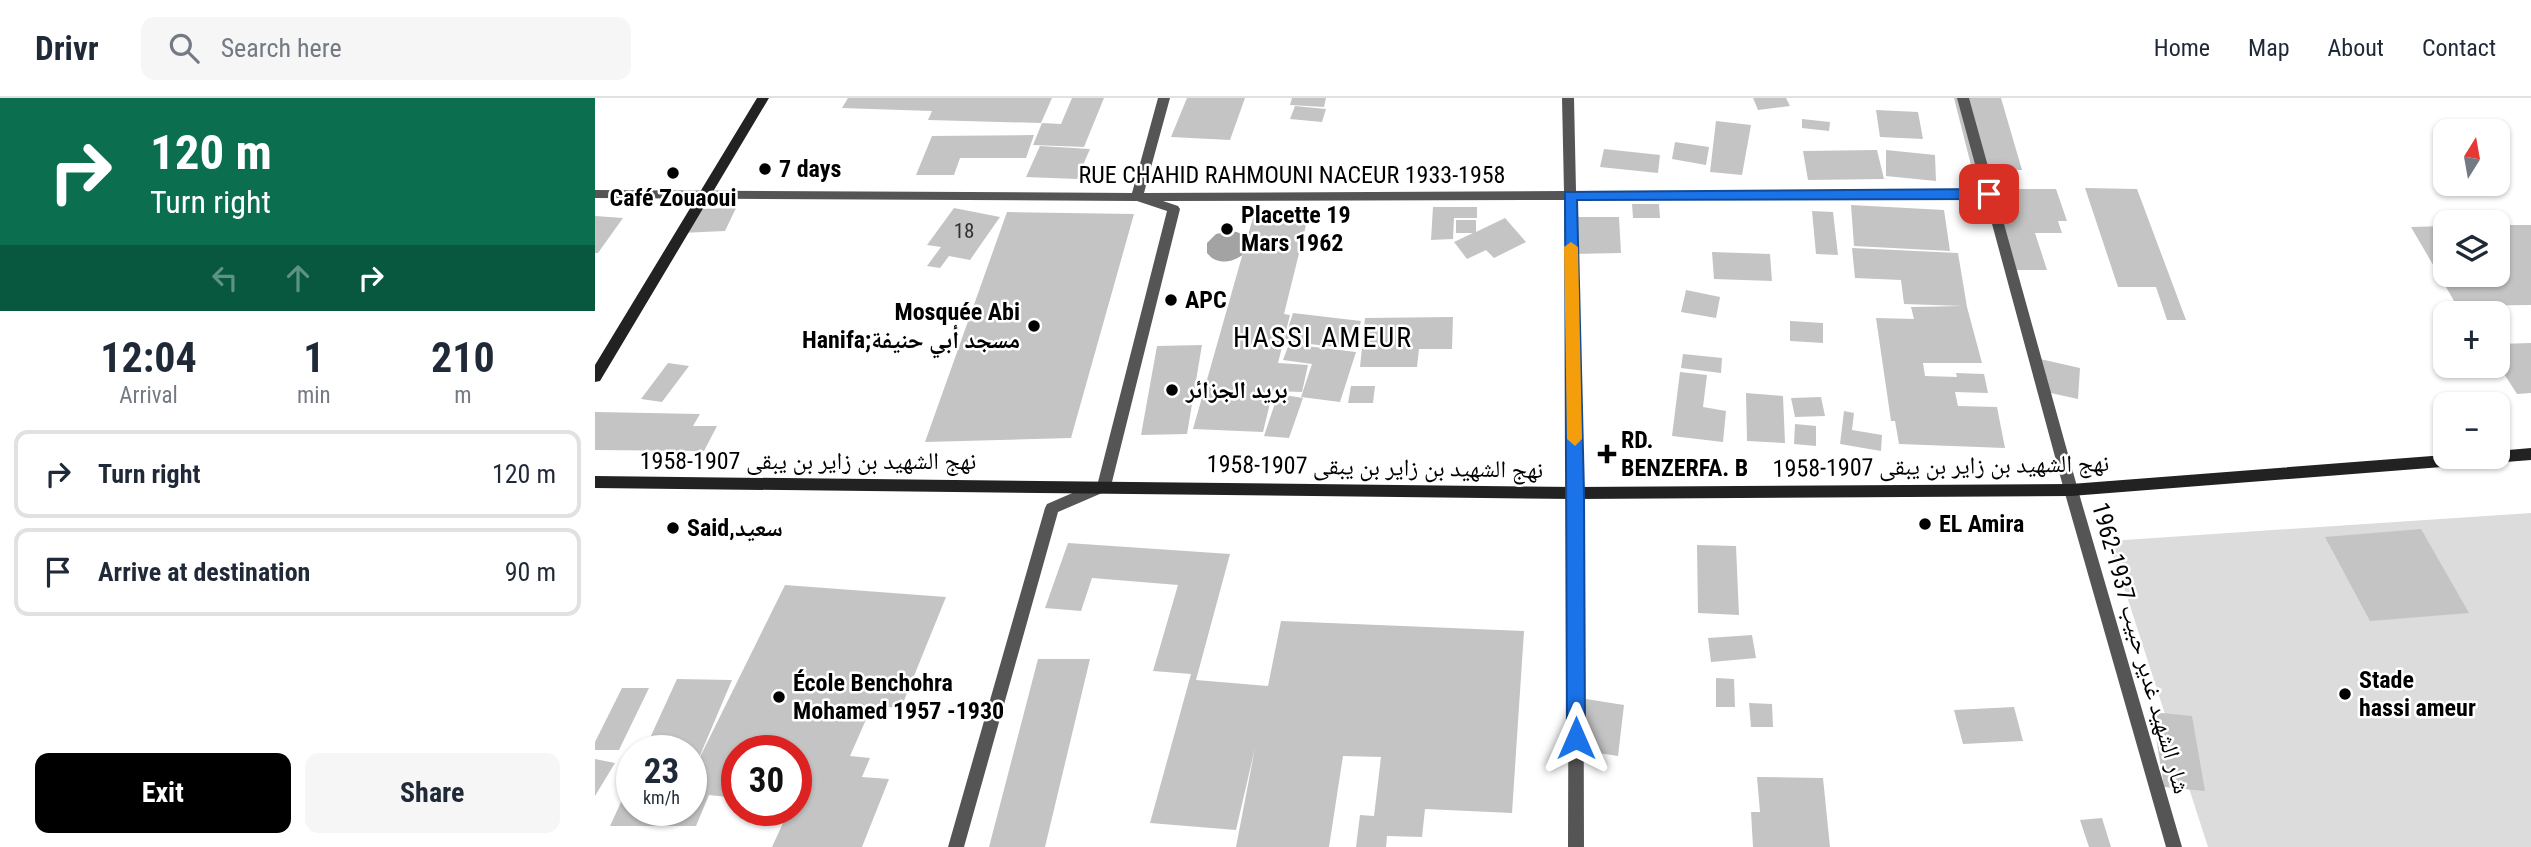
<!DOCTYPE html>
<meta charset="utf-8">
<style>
body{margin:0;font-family:"Roboto Condensed","Noto Naskh Arabic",sans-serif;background:#f6f6f7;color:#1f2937;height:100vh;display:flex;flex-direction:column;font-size:26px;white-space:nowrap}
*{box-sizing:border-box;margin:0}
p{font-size:23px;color:#747a83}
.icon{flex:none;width:38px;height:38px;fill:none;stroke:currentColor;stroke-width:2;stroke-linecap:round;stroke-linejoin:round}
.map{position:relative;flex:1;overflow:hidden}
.panel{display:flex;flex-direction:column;background:#fff;width:595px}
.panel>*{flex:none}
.guide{background:#0b6e4f;color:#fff;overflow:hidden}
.needle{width:46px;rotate:11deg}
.controls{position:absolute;left:1838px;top:21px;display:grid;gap:14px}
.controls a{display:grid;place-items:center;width:77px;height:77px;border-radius:14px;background:#fff;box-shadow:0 2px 5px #0004;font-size:35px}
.speed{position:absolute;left:21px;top:637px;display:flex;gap:14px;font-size:35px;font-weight:700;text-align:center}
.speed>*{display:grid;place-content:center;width:91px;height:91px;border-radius:50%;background:#fff;box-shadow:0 2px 5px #0004;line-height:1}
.speed small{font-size:18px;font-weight:400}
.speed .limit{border:10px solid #d22;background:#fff;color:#111}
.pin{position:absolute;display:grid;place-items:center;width:60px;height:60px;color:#fff;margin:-30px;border-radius:14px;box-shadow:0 4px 10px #0006}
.me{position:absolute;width:77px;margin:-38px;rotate:0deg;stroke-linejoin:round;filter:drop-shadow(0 0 5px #0008)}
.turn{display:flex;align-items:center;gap:24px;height:147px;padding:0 35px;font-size:32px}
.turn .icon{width:91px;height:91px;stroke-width:2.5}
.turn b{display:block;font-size:49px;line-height:60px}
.lanes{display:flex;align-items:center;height:66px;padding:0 35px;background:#0003;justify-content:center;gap:35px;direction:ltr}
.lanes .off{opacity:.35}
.eta{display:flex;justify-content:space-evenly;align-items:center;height:119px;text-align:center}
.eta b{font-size:42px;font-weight:700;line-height:49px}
.action{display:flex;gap:14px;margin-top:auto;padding:14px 35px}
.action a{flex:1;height:80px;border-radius:14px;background:#000;color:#fff;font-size:28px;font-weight:700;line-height:80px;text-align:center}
.action a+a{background:#f6f6f7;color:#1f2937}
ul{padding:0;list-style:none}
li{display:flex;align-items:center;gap:21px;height:88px;margin:0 14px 10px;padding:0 21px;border:4px solid #e0e1e3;border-radius:14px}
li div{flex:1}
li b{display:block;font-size:26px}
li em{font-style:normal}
header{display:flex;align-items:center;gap:42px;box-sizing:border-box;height:98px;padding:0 35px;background:#fff;border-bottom:2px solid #e0e1e3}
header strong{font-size:33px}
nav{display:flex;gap:38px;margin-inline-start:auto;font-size:24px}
.search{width:490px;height:63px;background:#f6f6f7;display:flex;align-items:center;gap:18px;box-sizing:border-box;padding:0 24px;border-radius:14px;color:#747a83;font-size:26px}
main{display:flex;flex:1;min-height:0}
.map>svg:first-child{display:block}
.green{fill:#dcdcdc}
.water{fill:#a3a3a3}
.building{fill:#c4c4c4}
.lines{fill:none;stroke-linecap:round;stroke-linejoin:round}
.minor{fill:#555;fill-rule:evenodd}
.secondary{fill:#222;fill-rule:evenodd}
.route{fill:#1a73e8;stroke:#114b97;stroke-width:2}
.slow{fill:#f59e0b}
.poi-dot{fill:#000;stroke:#fff;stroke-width:2.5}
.labels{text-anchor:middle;stroke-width:5;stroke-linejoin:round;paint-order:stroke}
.number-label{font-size:21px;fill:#313131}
.poi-label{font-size:24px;font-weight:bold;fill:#000;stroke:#fff;text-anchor:start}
.street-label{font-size:24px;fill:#000;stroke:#fff}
.quarter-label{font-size:28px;letter-spacing:2px;fill:#000;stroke:#fff}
</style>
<header>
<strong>Drivr</strong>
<div class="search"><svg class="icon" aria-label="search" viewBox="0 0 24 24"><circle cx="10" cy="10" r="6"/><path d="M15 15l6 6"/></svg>Search here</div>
<nav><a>Home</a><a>Map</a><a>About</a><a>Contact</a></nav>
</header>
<main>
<section class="panel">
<div class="guide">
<div class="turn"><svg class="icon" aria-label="right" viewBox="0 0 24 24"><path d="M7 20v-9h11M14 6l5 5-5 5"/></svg><div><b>120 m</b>Turn right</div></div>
<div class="lanes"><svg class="icon off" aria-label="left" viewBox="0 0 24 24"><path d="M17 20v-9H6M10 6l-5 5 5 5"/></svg><svg class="icon off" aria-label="ahead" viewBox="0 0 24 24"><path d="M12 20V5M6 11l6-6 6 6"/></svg><svg class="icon" aria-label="right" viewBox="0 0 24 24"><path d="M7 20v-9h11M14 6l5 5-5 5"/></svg></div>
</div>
<div class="eta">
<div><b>12:04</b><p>Arrival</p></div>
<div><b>1</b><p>min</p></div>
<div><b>210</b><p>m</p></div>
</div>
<ul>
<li><svg class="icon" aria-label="right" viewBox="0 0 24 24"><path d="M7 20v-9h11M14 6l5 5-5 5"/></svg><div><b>Turn right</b></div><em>120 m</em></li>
<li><svg class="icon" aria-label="arrive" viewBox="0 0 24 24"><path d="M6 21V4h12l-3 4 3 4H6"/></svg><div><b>Arrive at destination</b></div><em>90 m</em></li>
</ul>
<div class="action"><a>Exit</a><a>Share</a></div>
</section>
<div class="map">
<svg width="1936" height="749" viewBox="0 0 1936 749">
<rect width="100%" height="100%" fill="#fff"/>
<path class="green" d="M1936,415V749H1613L1514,443Z"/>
<path class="water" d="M635,133C649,134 654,140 651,154C639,165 622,168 612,155V145L621,136Z"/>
<path class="building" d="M253,0H457L446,25L333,22L337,13L247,10Z
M477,0H509L489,49L438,47L447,25L466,26Z
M592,0H650L635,42L576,39Z
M697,0H731L729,9L695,7Z
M1158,0H1191L1195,8L1163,12Z
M1359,0H1406L1427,72L1377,71Z
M700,8L731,11L727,24L695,21Z
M1281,12L1323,14L1328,41L1285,39Z
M1207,21L1235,24L1234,33L1207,30Z
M1121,23L1156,27L1147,77L1115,74Z
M439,37L431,60H365L359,77H321L337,38Z
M1080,44L1114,49L1111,67L1077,61Z
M445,48L495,51L482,81L431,79Z
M1009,51L1065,57L1063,75L1005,69Z
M1282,52L1289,81L1213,82L1208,53Z
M1291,52L1340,57L1341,83L1291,78Z
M1490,90L1542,91L1591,222H1572L1561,189H1523Z
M1390,91H1461L1472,123H1463L1467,135H1440L1452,172H1413Z
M1037,106H1064L1065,120H1038Z
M1256,107L1349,112L1355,153L1259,148Z
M838,109H882V120H859L858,141L836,142Z
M141,110L130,133L86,135L98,111Z
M359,110L405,119L375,162L354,158L345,170L332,168L346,149L332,147Z
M1217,113L1238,114L1243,157L1221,156Z
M412,114L539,116L476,340L330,344Z
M659,116L713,119L689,216L695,217L683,265L713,267L707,294L678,293L668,334L598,331Z
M0,118L28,120L3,155H0Z
M976,119H1024L1026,155L978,156Z
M910,120L931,144L899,160L891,152L872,161L859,144L878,135H861V122H881V134Z
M1902,127H1936V207L1862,208L1816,129L1850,128V177H1902Z
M1257,150L1363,155L1372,209L1387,265H1328L1330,278L1362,279L1361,275L1389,276L1393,295L1360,294L1363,308L1402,309L1410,350L1304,346L1300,323H1296L1281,220L1319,221L1316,209L1368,208L1309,206L1306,182L1260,180Z
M1117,154L1175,156L1177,183L1119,181Z
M1091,192L1125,199L1121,220L1086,214Z
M698,215L766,223L758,251L689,243Z
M858,219L857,251H824L822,269H765L770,220Z
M1195,223L1228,225V245L1195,243Z
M1936,245V295L1922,296L1902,265V246Z
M694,246L761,254L745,304L706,299L717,266L688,262Z
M607,247L592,336L546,337L562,248Z
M1088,256L1127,260L1126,275L1086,270Z
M1445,261L1485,270L1483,301L1442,292Z
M73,265L94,268L67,304L46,301Z
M1085,274L1112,277L1108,309L1131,313L1128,344L1077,338Z
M756,288H780L778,305H753Z
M1151,295L1188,298L1190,345L1152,343Z
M683,296L708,300L694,340L669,338Z
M1226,299L1230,318L1200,319L1196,300Z
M1249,313L1259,315L1257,332L1287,337L1286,353L1245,346Z
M0,314L105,316L98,328H122L109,353L0,352Z
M1200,326L1221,328V348L1199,346Z
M1826,431L1874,515L1775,523L1730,439Z
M473,445L635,456L601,582L673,588L686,523L929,533L917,715L830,711L827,739L792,738L791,749H761L765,717L779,718L786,659L748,658L734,749H641L660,650L641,732L555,725L596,576L558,573L583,487L497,480L486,513L450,510Z
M1102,447L1141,448L1144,517L1103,515Z
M190,487L351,499L306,610L277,608L255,658L275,660L267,679L294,681L267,749H177L194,712H201V653H142V700L114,697L101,728H15L37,680V712H96V653H49L82,581L137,582L101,667Z
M1157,537L1161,560L1116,564L1113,540Z
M443,561H495L450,749H394Z
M1121,580L1139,581L1140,609H1121Z
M27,590H54L24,652H0V644Z
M991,601L1029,607L1023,658L983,652Z
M1154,605L1177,606L1178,629H1156Z
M1419,609L1428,643L1368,646L1359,612Z
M1557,614L1597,618L1610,693L1569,689Z
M0,661L20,665L0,698Z
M1162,679L1228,680L1235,749H1158L1156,714H1165Z
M1507,720L1516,749H1494L1485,722Z"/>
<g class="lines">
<path class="minor" d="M563,0H575L549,95L969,93L967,0H979L981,93L1387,92L1362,0H1374L1483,392L1587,749H1571L1469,392L1390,100L981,102L988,395L989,749H973L974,395L969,102L568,103L583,108L585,111L516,388L514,392L463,414L369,749H353L450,410L452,406L503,384L572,113L542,103L0,100V92L537,95Z"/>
<path class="secondary" d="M162,0H174L5,283L0,284V267Z
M1936,350V362L1476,398L981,401L0,390V378L981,389L1476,386L1850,357V359H1902V353Z"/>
</g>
<path class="route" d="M1394,91L1401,96L1394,101L982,102L989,395L990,640L988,646L981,649L975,646L972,640L970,94Z"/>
<path class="slow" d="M976,144L983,149L987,341L980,348L972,341L969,149Z"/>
<g class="poi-dot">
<circle cx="170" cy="71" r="7"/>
<circle cx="78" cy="75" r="7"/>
<circle cx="632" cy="131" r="7"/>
<circle cx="576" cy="202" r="7"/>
<circle cx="439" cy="228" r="7"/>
<circle cx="577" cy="292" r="7"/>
<path d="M1008.5 345.5h7v7h7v7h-7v7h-7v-7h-7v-7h7z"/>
<circle cx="1330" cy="426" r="7"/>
<circle cx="78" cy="430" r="7"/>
<circle cx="1750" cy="596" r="7"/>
<circle cx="184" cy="599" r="7"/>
</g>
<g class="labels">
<g class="number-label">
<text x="369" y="140">18</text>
</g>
<g class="poi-label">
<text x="184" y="79">7 days</text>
<text x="78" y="108" text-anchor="middle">Café Zouaoui</text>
<text x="646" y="125">Placette 19<tspan x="646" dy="28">Mars 1962</tspan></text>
<text x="590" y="210">APC</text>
<text x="425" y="222" text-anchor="end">Mosquée Abi<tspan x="425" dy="28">Hanifa;مسجد أبي حنيفة</tspan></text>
<text x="591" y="300">بريد الجزائر</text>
<text x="1026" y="350">RD.<tspan x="1026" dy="28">BENZERFA. B</tspan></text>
<text x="1344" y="434">EL Amira</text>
<text x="92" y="438">Said,سعيد</text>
<text x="1764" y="590">Stade<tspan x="1764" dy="28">hassi ameur</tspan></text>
<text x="198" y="593">École Benchohra<tspan x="198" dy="28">Mohamed 1957 -1930</tspan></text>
</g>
<g class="street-label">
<text x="697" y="85">RUE CHAHID RAHMOUNI NACEUR 1933-1958</text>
<text x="213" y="371">نهج الشهيد بن زاير بن يبقى 1907-1958</text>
<text transform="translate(1346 368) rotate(-1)" y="8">نهج الشهيد بن زاير بن يبقى 1907-1958</text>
<text transform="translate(780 369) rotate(1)" y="8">نهج الشهيد بن زاير بن يبقى 1907-1958</text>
<text transform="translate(1546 550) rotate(74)" y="8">شار الشهيد غدير حبيب 1937-1962</text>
</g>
<g class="quarter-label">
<text x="728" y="249">HASSI AMEUR</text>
</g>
</g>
</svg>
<div class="controls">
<a><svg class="needle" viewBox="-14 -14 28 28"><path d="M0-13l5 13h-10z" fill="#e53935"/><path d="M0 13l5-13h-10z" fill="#747a83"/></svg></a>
<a><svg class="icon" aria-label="layers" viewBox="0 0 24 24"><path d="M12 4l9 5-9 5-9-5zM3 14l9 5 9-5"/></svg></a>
<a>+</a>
<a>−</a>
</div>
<div class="speed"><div>23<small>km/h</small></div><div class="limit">30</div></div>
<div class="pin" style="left:1394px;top:96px;background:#d93025"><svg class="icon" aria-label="arrive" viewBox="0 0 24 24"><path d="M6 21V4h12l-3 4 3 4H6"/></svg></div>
<svg class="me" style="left:981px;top:640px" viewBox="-20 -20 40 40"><path d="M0-17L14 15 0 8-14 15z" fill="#1a73e8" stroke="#fff" stroke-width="4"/></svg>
</div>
</main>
